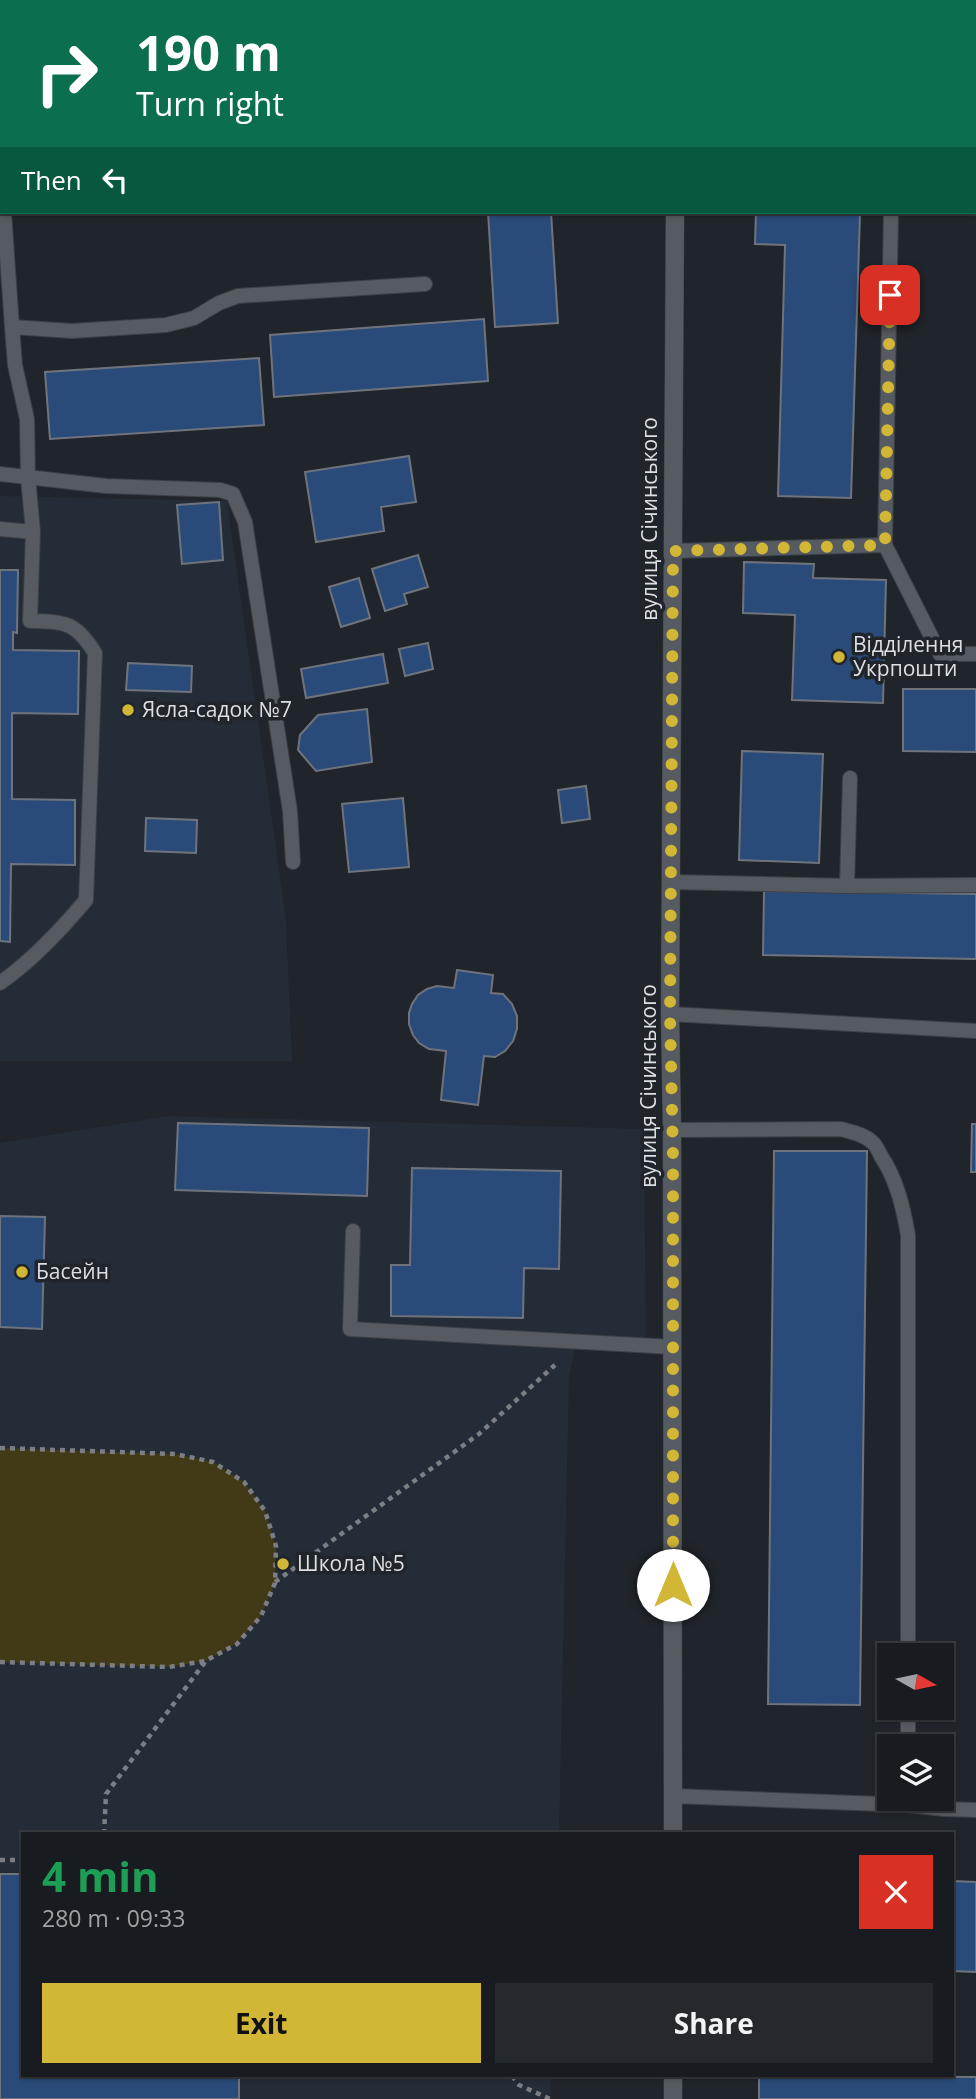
<!DOCTYPE html>
<meta charset="utf-8">
<style>
body{margin:0;font-family:"Open Sans",sans-serif;background:#25292d;color:#f1f3f6;height:100vh;display:flex;flex-direction:column;font-size:26px;white-space:nowrap}
*{box-sizing:border-box;margin:0}
p{font-size:23px;color:#9fa1a5}
.icon{flex:none;width:38px;height:38px;fill:none;stroke:currentColor;stroke-width:2;stroke-linecap:round;stroke-linejoin:round}
.map{position:relative;flex:1;overflow:hidden}
.drawer{position:absolute;left:21px;top:1832px;width:933px;height:245px;display:flex;flex-direction:column;background:#181c20;border-radius:0px;box-shadow:0 2px 5px #0004,0 0 0 2px #363a3e}
.drawer>*{flex:none}
.hud{position:absolute;left:0px;top:0px;width:976px;height:214px;box-shadow:0 2px 5px #0004,0 0 0 2px #363a3e;background:#0b6e4f;color:#fff;overflow:hidden}
.needle{width:46px;rotate:99deg}
.fabs{position:absolute;left:877px;top:1643px;display:grid;gap:14px}
.fabs a{display:grid;place-items:center;width:77px;height:77px;border-radius:0px;background:#181c20;box-shadow:0 2px 5px #0004,0 0 0 2px #363a3e;font-size:35px}
.pin{position:absolute;display:grid;place-items:center;width:60px;height:60px;color:#fff;margin:-30px;border-radius:14px;box-shadow:0 4px 10px #0006}
.me{position:absolute;width:77px;margin:-38px;rotate:0deg;stroke-linejoin:round;filter:drop-shadow(0 0 5px #0008)}
.turn{display:flex;align-items:center;gap:24px;height:147px;padding:0 21px;font-size:32px}
.turn .icon{width:91px;height:91px;stroke-width:2.5}
.turn b{display:block;font-size:49px;line-height:60px}
.then{display:flex;align-items:center;height:66px;padding:0 21px;background:#0003;gap:14px;font-size:26px}
.round{display:grid;place-items:center;flex:none;width:74px;height:74px;border-radius:0px;background:#25292d}
.summary{display:flex;align-items:center;justify-content:space-between;height:119px;padding:0 21px}
h1{font-size:42px;font-weight:700;line-height:52px;color:#1e9e55}
.action{display:flex;gap:14px;margin-top:auto;padding:14px 21px}
.action a{flex:1;height:80px;border-radius:0px;background:#d2b736;color:#111;font-size:28px;font-weight:700;line-height:80px;text-align:center}
.action a+a{background:#25292d;color:#f1f3f6}
.map>svg:first-child{display:block}
.built{fill:#242c38}
.green{fill:#423a17}
.building{fill:#2a4a79;stroke:#6f747c;stroke-width:2}
.lines{fill:none;stroke-linecap:round;stroke-linejoin:round}
.service-casing{stroke:#3c4046;stroke-width:16}
.minor-casing{stroke:#3c4046;stroke-width:19}
.path{stroke:#7b7f84;stroke-width:4.5;stroke-dasharray:5 5;stroke-linecap:butt}
.service{stroke:#565b62;stroke-width:14}
.minor{stroke:#565b62;stroke-width:18}
.route{stroke:#d2b736;stroke-width:12;stroke-dasharray:0 21.6}
.poi-dot{fill:#d2b736;stroke:#20252b;stroke-width:2.5}
.labels{text-anchor:middle;stroke-width:7;stroke-linejoin:round;paint-order:stroke}
.street-label{font-size:21px;fill:#dcdfe3;stroke:#20252b}
.poi-label{font-size:21px;fill:#dcdfe3;stroke:#20252b;text-anchor:start}
</style>
<div class="map">
<svg width="976" height="2099" viewBox="0 0 976 2099">
<rect width="100%" height="100%" fill="#20252b"/>
<path class="built" d="M0,496L227,501L286,920L292,1061H0Z
M168,1116L644,1129L646,1347H575L569,1378L559,1834H23V2076H551L550,2099H0V1143Z"/>
<path class="green" d="M0,1448L175,1454L213,1462L244,1482L265,1511L276,1546L275,1583L261,1616L237,1643L205,1661L169,1667L0,1662Z"/>
<path class="building" d="M40,0H98V2H40Z
M488,212H551L558,323L495,327Z
M756,212H833L860,214L851,498L778,496L785,245L755,244Z
M484,319L488,381L274,397L270,335Z
M259,358L264,425L50,439L45,372Z
M409,456L416,502L381,507L384,531L316,542L305,472Z
M219,502L223,560L182,564L177,505Z
M418,555L428,587L404,594L407,604L385,611L372,569Z
M744,562L814,564L813,578L886,580L883,703L792,700L795,615L743,613Z
M0,570H18L17,633L13,632V650L79,651L78,714L12,713V799L75,800V865L11,864L10,942L0,941Z
M359,578L370,618L341,627L329,587Z
M428,643L433,669L405,676L399,649Z
M383,654L388,683L306,698L301,669Z
M128,663L192,666L191,692L126,690Z
M903,689H976V752L903,751Z
M367,709L372,762L316,771L298,750L300,735L318,715Z
M742,751L823,754L819,863L739,860Z
M586,786L590,819L562,823L558,790Z
M403,798L409,867L349,872L342,804Z
M146,818L197,820L196,853L145,851Z
M764,891L976,894V959L763,955Z
M457,970L493,975L491,993L503,994L512,1004L517,1016V1029L513,1041L505,1051L495,1057L484,1056L478,1105L441,1100L446,1051L429,1049L419,1043L413,1035L409,1024V1013L412,1004L418,995L427,989L437,986L454,988Z
M178,1123L369,1128L367,1196L175,1190Z
M972,1124H976V1172H971Z
M774,1151H867L860,1705L768,1704Z
M412,1168L561,1171L559,1269L524,1268L523,1318L391,1316V1265H410Z
M0,1216L45,1217L42,1329L0,1327Z
M0,1874H23L21,2039H23V2076H239V2099H0Z
M952,1881L976,1882V1972L952,1971Z
M759,2076L976,2077V2099H759Z"/>
<g class="lines">
<defs>
<path id="service" d="M895,2V0
M0,159L2,183
M4,212L12,327L72,331L166,325L194,318L219,303L238,296L425,284
M0,474L106,486L220,490L233,494L245,522L290,811L293,862
M0,529L33,532L28,477L27,419L15,365L12,327
M885,545L891,212
M672,551L885,545L940,654H976
M671,882L847,886L976,885
M847,886L850,778
M0,983C33,960 60,931 86,900L95,653C75,621 65,622 30,621L33,532
M670,1014L976,1031
M672,1130L841,1129C851,1132 864,1134 872,1142C876,1145 879,1152 881,1156C897,1180 903,1207 908,1235V1656
M353,1231L350,1329L673,1347
M908,1746V1708
M673,1796L908,1805L944,1809L976,1810"/>
<path id="minor" d="M677,2V0
M673,1834L672,1130L670,1014L675,212
M673,2076V2099"/>
</defs>
<use href="#service" class="service-casing"/>
<use href="#minor" class="minor-casing"/>
<path class="path" d="M0,1448L175,1454L213,1462L244,1482L265,1511L276,1546L275,1583L261,1616L237,1644L205,1661L169,1667L0,1662
M275,1582L479,1434L555,1365
M104,1834L106,1794L205,1662
M0,1860H23
M512,2076L519,2085L550,2099"/>
<use href="#service" class="service"/>
<use href="#minor" class="minor"/>
</g>
<g class="lines">
<path class="route" d="M673,1585V1157L670,1014L673,551L885,545L890,295"/>
</g>
<g class="poi-dot">
<circle cx="839" cy="657" r="7"/>
<circle cx="128" cy="710" r="7"/>
<circle cx="22" cy="1272" r="7"/>
<circle cx="283" cy="1564" r="7"/>
</g>
<g class="labels">
<g class="street-label">
<text transform="translate(650 519) rotate(-90)" y="7">вулиця Січинського</text>
<text transform="translate(649 1086) rotate(-90)" y="7">вулиця Січинського</text>
</g>
<g class="poi-label">
<text x="853" y="652">Відділення<tspan x="853" dy="24">Укрпошти</tspan></text>
<text x="142" y="717">Ясла-садок №7</text>
<text x="36" y="1279">Басейн</text>
<text x="297" y="1571">Школа №5</text>
</g>
</g>
</svg>
<div class="fabs">
<a><svg class="needle" viewBox="-14 -14 28 28"><path d="M0-13l5 13h-10z" fill="#e53935"/><path d="M0 13l5-13h-10z" fill="#9fa1a5"/></svg></a>
<a><svg class="icon" aria-label="layers" viewBox="0 0 24 24"><path d="M12 4l9 5-9 5-9-5zM3 14l9 5 9-5"/></svg></a>
</div>
<div class="pin" style="left:890px;top:295px;background:#d93025"><svg class="icon" aria-label="arrive" viewBox="0 0 24 24"><path d="M6 21V4h12l-3 4 3 4H6"/></svg></div>
<svg class="me" style="left:673px;top:1585px" viewBox="-20 -20 40 40"><circle r="19" fill="#fff"/><path d="M0-13L10 11 0 6-10 11z" fill="#d2b736"/></svg>
<div class="hud">
<div class="turn"><svg class="icon" aria-label="right" viewBox="0 0 24 24"><path d="M7 20v-9h11M14 6l5 5-5 5"/></svg><div><b>190 m</b>Turn right</div></div>
<div class="then">Then<svg class="icon" aria-label="left" viewBox="0 0 24 24"><path d="M17 20v-9H6M10 6l-5 5 5 5"/></svg></div>
</div>
<section class="drawer">
<div class="summary"><div><h1>4 min</h1><p>280 m · 09:33</p></div><a class="round" style="background:#d93025;color:#fff"><svg class="icon" aria-label="close" viewBox="0 0 24 24"><path d="M6 6l12 12M18 6L6 18"/></svg></a></div>
<div class="action"><a>Exit</a><a>Share</a></div>
</section>
</div>
